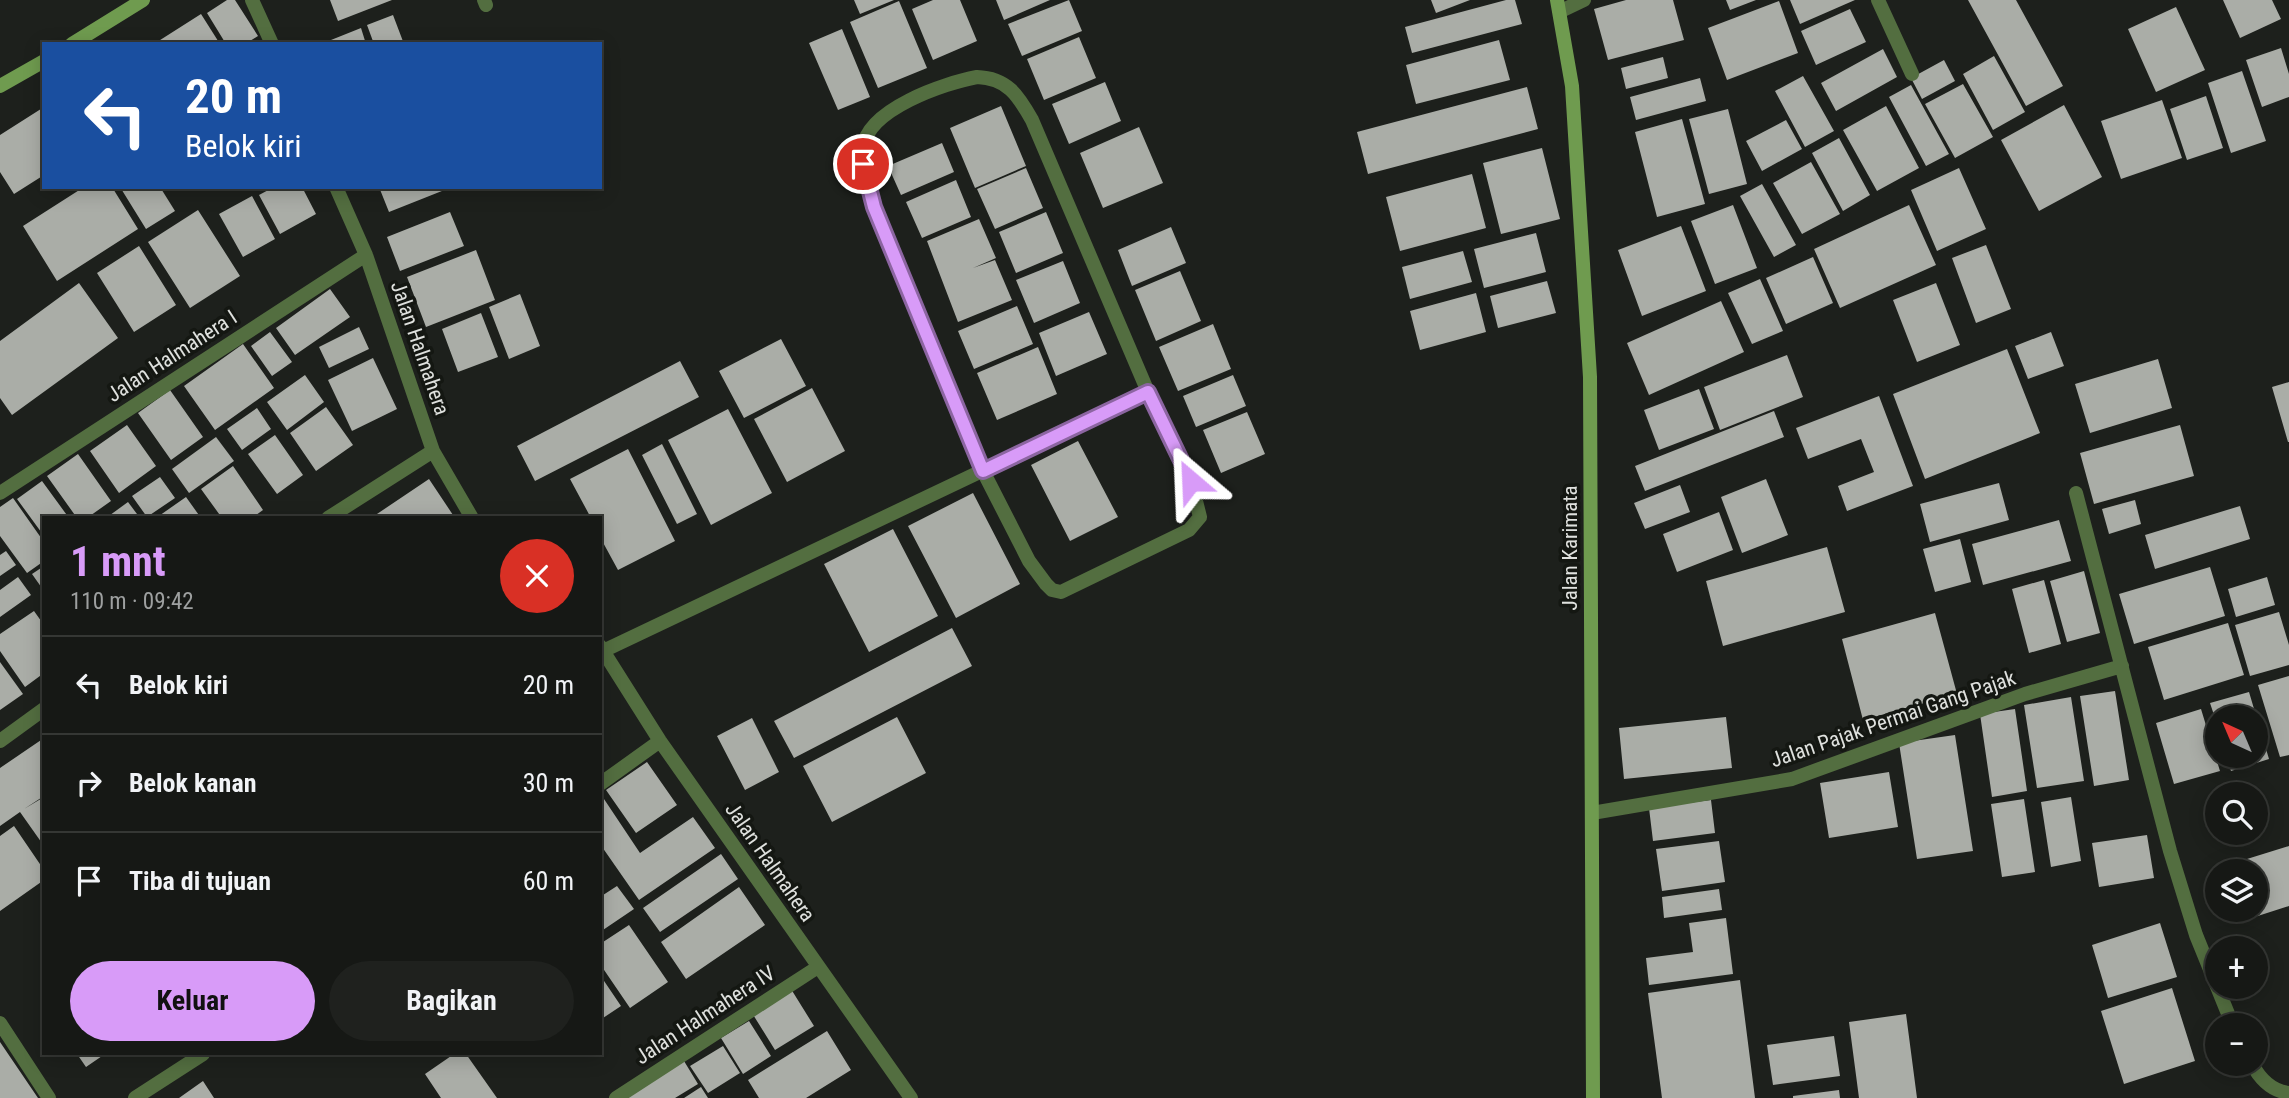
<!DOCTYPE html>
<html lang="id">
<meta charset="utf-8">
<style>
body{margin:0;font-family:"Roboto Condensed",sans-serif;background:#1f211e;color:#f1f3f6;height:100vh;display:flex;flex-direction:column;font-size:26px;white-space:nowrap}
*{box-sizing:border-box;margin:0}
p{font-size:23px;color:#9ea0a0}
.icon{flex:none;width:38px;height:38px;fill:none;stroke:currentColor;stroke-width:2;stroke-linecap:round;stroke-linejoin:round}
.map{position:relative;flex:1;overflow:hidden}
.panel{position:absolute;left:42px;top:516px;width:560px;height:539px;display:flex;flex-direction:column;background:#161815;border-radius:0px;box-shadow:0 4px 18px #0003,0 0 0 2px #353734}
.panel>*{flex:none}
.hud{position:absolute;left:42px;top:42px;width:560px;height:147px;border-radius:0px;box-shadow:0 4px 18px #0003,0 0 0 2px #353734;background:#1a4fa0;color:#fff;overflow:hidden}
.needle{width:46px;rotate:316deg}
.buttons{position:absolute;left:2205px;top:705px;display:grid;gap:14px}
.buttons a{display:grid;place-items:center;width:63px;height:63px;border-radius:50%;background:#161815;box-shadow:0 4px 18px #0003,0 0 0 2px #353734;font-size:35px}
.pin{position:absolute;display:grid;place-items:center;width:60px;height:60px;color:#fff;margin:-30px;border:4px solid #fff;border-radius:50%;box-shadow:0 2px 7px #0007}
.me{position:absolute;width:77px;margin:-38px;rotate:334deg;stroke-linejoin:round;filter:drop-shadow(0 0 5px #0008)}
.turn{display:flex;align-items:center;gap:24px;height:147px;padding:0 28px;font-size:32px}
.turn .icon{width:91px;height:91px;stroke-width:2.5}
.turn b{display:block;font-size:49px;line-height:60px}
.round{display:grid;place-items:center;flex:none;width:74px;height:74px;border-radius:37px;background:#1f211e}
.headline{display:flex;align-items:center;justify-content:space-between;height:119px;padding:0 28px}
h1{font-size:42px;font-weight:700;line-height:52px;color:#d89bf8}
.button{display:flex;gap:14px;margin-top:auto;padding:14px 28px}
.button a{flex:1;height:80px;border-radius:42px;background:#d89bf8;color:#111;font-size:28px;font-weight:700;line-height:80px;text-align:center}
.button a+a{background:#1f211e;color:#f1f3f6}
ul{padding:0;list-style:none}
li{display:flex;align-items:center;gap:21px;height:98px;padding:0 28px;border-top:2px solid #353734}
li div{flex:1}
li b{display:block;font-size:26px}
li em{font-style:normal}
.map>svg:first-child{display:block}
.building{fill:#aaada7}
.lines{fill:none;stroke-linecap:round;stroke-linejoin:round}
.street{stroke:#536e40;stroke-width:14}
.secondary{stroke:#6f9b4f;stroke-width:14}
.route-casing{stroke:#8c65a1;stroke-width:18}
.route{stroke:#d89bf8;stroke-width:12}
.labels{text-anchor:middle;stroke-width:7;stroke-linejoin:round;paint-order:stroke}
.street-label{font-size:21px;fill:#dfe1de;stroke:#141712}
</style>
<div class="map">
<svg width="2289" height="1098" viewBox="0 0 2289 1098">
<rect width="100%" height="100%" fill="#1d201c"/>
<path class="building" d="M227,0H235L258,36L245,44H226L207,13Z
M330,0H392L338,21Z
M854,0H894L860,14Z
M933,0H960L977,41L933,60L912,9Z
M996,0H1050L1004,20Z
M1069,0L1082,31L1022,56L1008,24Z
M1431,0H1470L1436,13Z
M1506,0H1515L1522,24L1412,53L1405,27Z
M1626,0H1673L1684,40L1608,60L1594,9Z
M1726,0H1756L1730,10Z
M1790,0H1855L1800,24Z
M1968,0H2016L2063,86L2026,106Z
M2223,0H2272L2281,19L2240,38Z
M899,1L927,68L878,88L850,22Z
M1779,1L1798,53L1727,80L1708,28Z
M2176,7L2205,70L2156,92L2128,29Z
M1850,9L1866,42L1816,65L1801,31Z
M201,14L220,44H158L157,42Z
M393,15L404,44H374L367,25Z
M361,28L366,44H321Z
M842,29L870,97L838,110L809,43Z
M1079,37L1096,78L1044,100L1027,59Z
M1499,40L1510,80L1416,104L1406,65Z
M2281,48L2289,74V97L2262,107L2246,60Z
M1883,49L1897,77L1836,111L1821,83Z
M1994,56L2025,112L1993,130L1963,74Z
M1663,57L1668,78L1626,89L1621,68Z
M1944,60L1955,81L1922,99L1911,78Z
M2242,71L2266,141L2231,153L2208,83Z
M1803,76L1834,131L1805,147L1775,91Z
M1700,78L1706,101L1636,120L1630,97Z
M1105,82L1121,121L1069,144L1052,104Z
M1963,84L1993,137L1955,158L1925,104Z
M1911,85L1949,154L1926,166L1889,97Z
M1527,87L1538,129L1368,174L1357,132Z
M2206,96L2223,148L2187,160L2170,109Z
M2162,100L2182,158L2121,179L2101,121Z
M2064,105L2102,177L2039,211L2001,140Z
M1001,106L1026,166L975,188L950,128Z
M1886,106L1919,168L1877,191L1843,130Z
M44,107V175L14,194L0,172V135Z
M1728,109L1747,184L1709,194L1689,119Z
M1682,119L1705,204L1657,217L1635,132Z
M1786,120L1802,149L1762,171L1746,141Z
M1139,127L1163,183L1103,208L1080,153Z
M1839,138L1870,195L1843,211L1812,153Z
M942,143L954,172L901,195L888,166Z
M1542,148L1560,219L1501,234L1483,163Z
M1811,162L1840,214L1802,234L1773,183Z
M1026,168L1043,208L995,229L977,189Z
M1959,168L1986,229L1937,251L1911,190Z
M1472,174L1486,228L1400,251L1386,197Z
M956,180L971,217L922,238L906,202Z
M1762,184L1796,245L1774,257L1740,196Z
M84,187H112L138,229L57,281L23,226Z
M120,187H160L175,211L146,229Z
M274,187H302L316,214L280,234L259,195Z
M379,187H452L389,212Z
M252,196L275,239L243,257L219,214Z
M1733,205L1757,268L1715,284L1691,221Z
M1909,205L1936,265L1840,308L1814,249Z
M198,210L240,276L190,308L148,242Z
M450,212L464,246L400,271L387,237Z
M1046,212L1063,253L1016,273L999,232Z
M979,219L996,258L973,268L995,260L1012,300L958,322L927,241Z
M1681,226L1706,291L1642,316L1618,250Z
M1171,227L1186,263L1132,286L1118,250Z
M1536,233L1546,272L1484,288L1474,249Z
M1986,245L2011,309L1976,323L1952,258Z
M139,246L176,305L134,332L97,273Z
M476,250L495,300L426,327L407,277Z
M1463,251L1472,282L1410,299L1402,267Z
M1813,257L1833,303L1786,324L1766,278Z
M1063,261L1080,303L1034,323L1016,280Z
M1180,271L1201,321L1156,341L1135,290Z
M1760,279L1783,331L1752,344L1728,293Z
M1547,281L1556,313L1498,328L1490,296Z
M79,283L118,338L12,415L0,398V341Z
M1936,283L1960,345L1917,362L1893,300Z
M330,289L350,317L295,355L276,328Z
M1476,293L1486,332L1420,350L1410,311Z
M520,294L540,346L509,359L489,307Z
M1721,301L1744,352L1649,395L1627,343Z
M1017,306L1033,344L974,369L958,331Z
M1089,312L1107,354L1056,376L1039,333Z
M481,313L498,357L458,372L442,329Z
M1213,324L1231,369L1178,391L1159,347Z
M359,327L369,349L329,368L319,347Z
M270,332L292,362L272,376L251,346Z
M2051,332L2064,366L2028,379L2015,346Z
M781,339L806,386L744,418L719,371Z
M243,344L274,388L215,430L184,386Z
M1038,347L1057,394L997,420L977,373Z
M2007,349L2040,433L1925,479L1893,394Z
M1787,355L1803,397L1720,430L1704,387Z
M373,358L397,409L352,431L328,380Z
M2158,359L2172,408L2090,433L2075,384Z
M680,361L699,397L535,481L517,446Z
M305,375L324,402L287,430L267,402Z
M1233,375L1246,406L1196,427L1183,396Z
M2289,382V442H2288L2272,387Z
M812,388L845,451L787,482L754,419Z
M1699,389L1714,429L1659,450L1644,410Z
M170,390L203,437L171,460L138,413Z
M1879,396L1913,486L1847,511L1838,486L1874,472L1861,439L1808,459L1796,428Z
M326,407L353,445L316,471L290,433Z
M257,408L271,429L242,450L227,429Z
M728,409L772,493L711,525L668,440Z
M1774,411L1784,437L1645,491L1635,466Z
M1247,412L1265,454L1221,473L1203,430Z
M127,425L156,466L119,493L90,451Z
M2180,425L2194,476L2094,504L2080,453Z
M275,435L303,475L277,494L248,454Z
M216,437L234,461L189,493L172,469Z
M1078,441L1118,517L1070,541L1031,465Z
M662,444L697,514L677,524L642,455Z
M628,449L675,541L618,570L600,537V518H591L570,479Z
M78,454L111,501L87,518H77L47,476Z
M233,466L263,510L252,518H222L201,489Z
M160,477L175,498L147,517L132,496Z
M429,479L455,518H376L374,516Z
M1766,479L1788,535L1742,553L1721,497Z
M42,481L69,518H44V536L17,499Z
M1999,483L2009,520L1930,542L1920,504Z
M1680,485L1690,512L1645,529L1634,503Z
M973,493L1020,584L956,618L908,526Z
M186,497L201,518H156Z
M13,498L44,542V561L27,573L0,536V507Z
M2135,500L2141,524L2109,534L2102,509Z
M128,502L140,518H106Z
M2240,506L2250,539L2155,569L2145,535Z
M1719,512L1733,550L1677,572L1663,534Z
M2059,520L2071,561L1983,585L1972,544Z
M893,529L938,616L869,652L824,564Z
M1960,539L1971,582L1935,592L1923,549Z
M1827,547L1845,612L1723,646L1706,581Z
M6,551L16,565L0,576V555Z
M44,566V591L32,574Z
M2210,567L2225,616L2134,644L2119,594Z
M2084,571L2100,633L2067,642L2050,581Z
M18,577L31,595L0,617V590Z
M2267,577L2275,605L2236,617L2228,589Z
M2044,580L2061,644L2029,653L2012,589Z
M34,611L44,625V673L25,687L0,651V634Z
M2279,612L2289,645V665L2250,676L2235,625Z
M1935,613L1957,694L1863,720L1842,639Z
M2228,623L2244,675L2164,700L2148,647Z
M952,628L972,666L794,758L774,721Z
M0,662L23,694L0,710Z
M2289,676V755L2280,757L2258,685Z
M2115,691L2129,780L2094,786L2080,696Z
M2249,692L2269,759L2231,771L2226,756H2256V718H2217V724L2210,703Z
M2071,697L2084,781L2037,788L2024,705Z
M2015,709L2027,791L1992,797L1980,714Z
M2201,709L2220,771L2174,784L2156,723Z
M897,717L926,773L832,822L803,766Z
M1726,717L1732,768L1624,779L1619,728Z
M752,718L779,772L745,790L717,736Z
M1955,735L1973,851L1917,859L1899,743Z
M44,738V796L24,809L44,797V846L20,812L0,826V768Z
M647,762L677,805L636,833L606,790Z
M1889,772L1898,827L1829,838L1820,783Z
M600,793L640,853L693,817L715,848L639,900L600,844Z
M2071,797L2081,861L2051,867L2041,802Z
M2024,799L2035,872L2002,877L1991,804Z
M1711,800L1715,833L1653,841L1649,808Z
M14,826L44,870V880L0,911V836Z
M2147,835L2154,878L2099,887L2092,843Z
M1719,841L1725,882L1662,891L1656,849Z
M2289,846V906L2236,923L2232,910H2256V872H2219L2218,868Z
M721,854L738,879L660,932L643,908Z
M617,886L634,909L600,932V897Z
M739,887L765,925L686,979L661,942Z
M1719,889L1722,910L1664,918L1662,897Z
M1726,918L1733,974L1649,985L1646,958L1693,952L1689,923Z
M2160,923L2177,977L2108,998L2092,945Z
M629,925L668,982L630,1008L600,964V944Z
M600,975L621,1006L600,1020Z
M1740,980L1755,1098H1662L1648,993Z
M2172,988L2195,1061L2124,1084L2101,1011Z
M791,989L814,1026L775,1050L752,1013Z
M1906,1014L1917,1098H1859L1849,1022Z
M749,1021L771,1056L743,1074L721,1038Z
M827,1031L851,1070L806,1098H759L748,1080Z
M1834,1036L1840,1076L1773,1085L1767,1045Z
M0,1042L38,1098H0Z
M723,1046L740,1073L708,1093L690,1066Z
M77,1054H105L86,1067Z
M454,1054H466L497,1098H441L425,1074Z
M684,1061L698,1084L675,1098H625Z
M203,1081L214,1098H179Z
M701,1087L708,1098H684Z
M1839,1090L1840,1098H1793V1096Z"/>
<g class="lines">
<path class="street" d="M252,0L272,44
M484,0L486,5
M1878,0L1912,74
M1561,11L1584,0
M977,77C1007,78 1018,95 1032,120L1148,392L1191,481L1200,517L1189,530L1061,592L1052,590L1046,584L1029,561L983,471L875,207C869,188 862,168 863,148C867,109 945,83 977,77Z
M336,187L366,255L433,451L472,518
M0,493L366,255
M2076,493L2170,851L2196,935L2233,1026
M328,518L433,451
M600,646L660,741L911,1098
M603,651L1148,392
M0,741L44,709
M600,784L660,741
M1592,813L1792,779L2025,694L2122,666
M0,1023L49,1098
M2252,1064C2260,1079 2272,1091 2289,1093
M135,1098L203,1054
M616,1098L818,967"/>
<path class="secondary" d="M1557,0L1572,86L1590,377L1593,1098
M72,44L143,0
M0,86L44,61"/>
</g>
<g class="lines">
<defs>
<path id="route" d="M863,164L874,207L983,471L1148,392L1191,481"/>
</defs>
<use href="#route" class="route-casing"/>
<use href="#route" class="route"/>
</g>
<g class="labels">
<g class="street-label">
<text transform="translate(420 348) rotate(71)" y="7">Jalan Halmahera</text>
<text transform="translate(172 356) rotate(-33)" y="7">Jalan Halmahera I</text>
<text transform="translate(1570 548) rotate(-90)" y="7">Jalan Karimata</text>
<text transform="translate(1893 719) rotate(-19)" y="7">Jalan Pajak Permai Gang Pajak</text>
<text transform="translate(770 862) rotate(55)" y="7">Jalan Halmahera</text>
<text transform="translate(705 1015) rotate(-33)" y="7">Jalan Halmahera IV</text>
</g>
</g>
</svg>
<div class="buttons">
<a><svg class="needle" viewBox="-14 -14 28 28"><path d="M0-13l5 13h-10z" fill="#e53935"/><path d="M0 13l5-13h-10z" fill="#9ea0a0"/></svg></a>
<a><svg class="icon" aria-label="search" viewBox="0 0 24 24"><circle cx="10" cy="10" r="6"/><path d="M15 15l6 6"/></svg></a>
<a><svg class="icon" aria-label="layers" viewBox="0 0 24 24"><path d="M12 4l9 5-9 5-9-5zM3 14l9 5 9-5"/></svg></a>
<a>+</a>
<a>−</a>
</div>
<div class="pin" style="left:863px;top:164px;background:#d93025"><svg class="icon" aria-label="arrive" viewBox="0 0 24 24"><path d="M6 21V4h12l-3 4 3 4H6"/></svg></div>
<svg class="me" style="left:1191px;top:481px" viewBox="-20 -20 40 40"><path d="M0-17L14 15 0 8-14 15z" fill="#d89bf8" stroke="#fff" stroke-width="4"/></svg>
<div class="hud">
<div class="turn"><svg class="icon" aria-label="left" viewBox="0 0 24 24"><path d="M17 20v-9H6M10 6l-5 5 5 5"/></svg><div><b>20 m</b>Belok kiri</div></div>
</div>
<section class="panel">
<div class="headline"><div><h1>1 mnt</h1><p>110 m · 09:42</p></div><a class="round" style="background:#d93025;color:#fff"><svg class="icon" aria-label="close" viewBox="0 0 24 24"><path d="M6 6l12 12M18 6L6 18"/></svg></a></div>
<ul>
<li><svg class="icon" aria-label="left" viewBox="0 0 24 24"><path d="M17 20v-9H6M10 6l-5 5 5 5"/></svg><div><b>Belok kiri</b></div><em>20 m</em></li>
<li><svg class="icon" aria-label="right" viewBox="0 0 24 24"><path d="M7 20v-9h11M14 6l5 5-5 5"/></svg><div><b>Belok kanan</b></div><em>30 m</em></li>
<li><svg class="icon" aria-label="arrive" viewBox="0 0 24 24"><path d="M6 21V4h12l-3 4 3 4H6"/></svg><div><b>Tiba di tujuan</b></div><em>60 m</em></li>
</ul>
<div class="button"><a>Keluar</a><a>Bagikan</a></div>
</section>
</div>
